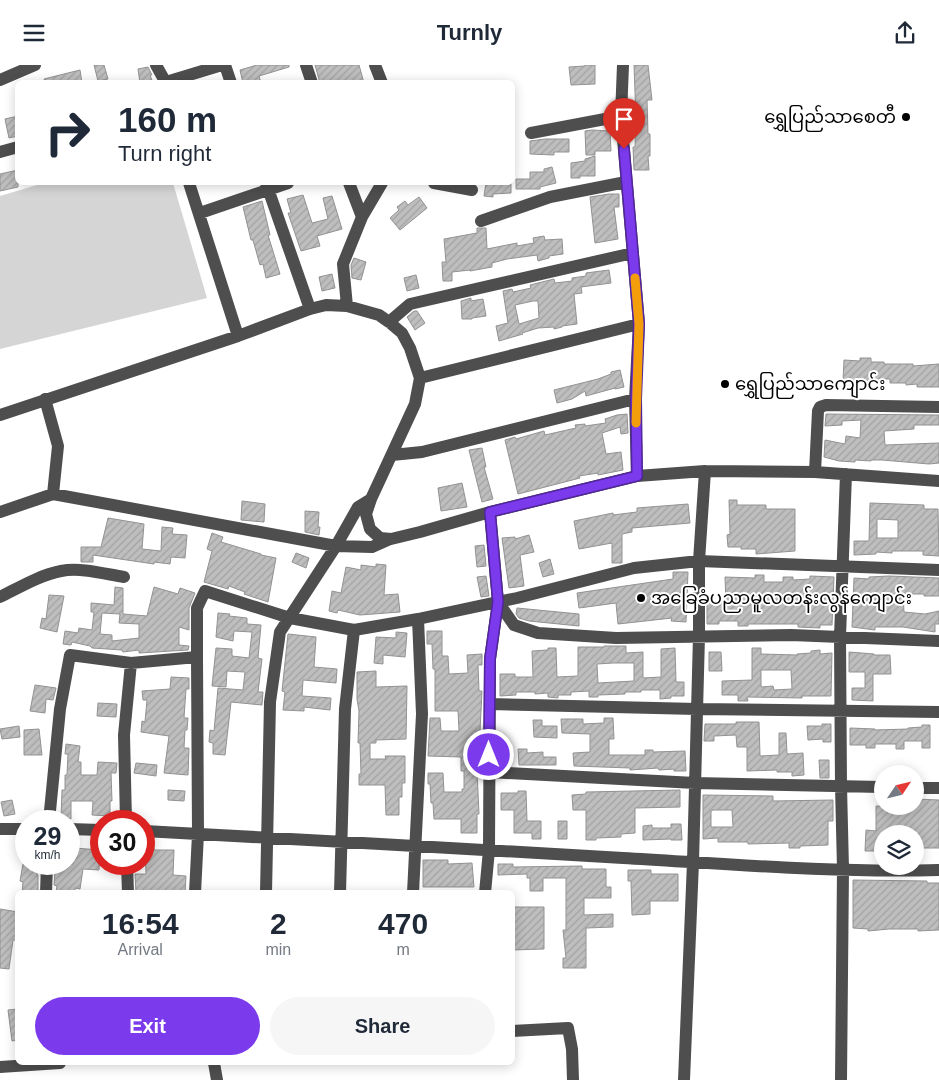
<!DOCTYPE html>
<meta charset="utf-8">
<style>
body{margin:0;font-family:Helvetica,"Noto Sans Myanmar",sans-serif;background:#f6f6f7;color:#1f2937;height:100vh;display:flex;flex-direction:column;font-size:19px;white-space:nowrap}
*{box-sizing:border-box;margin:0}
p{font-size:16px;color:#747a83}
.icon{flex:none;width:28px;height:28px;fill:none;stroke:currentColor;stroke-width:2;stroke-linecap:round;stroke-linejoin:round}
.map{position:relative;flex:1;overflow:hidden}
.details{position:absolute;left:15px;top:825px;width:500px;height:175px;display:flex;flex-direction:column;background:#fff;border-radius:8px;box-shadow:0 2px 12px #0003}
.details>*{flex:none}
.top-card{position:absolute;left:15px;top:15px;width:500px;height:105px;border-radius:8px;box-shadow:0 2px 12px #0003;background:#fff;color:#1f2937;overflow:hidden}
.needle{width:32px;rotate:55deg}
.tools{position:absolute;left:874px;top:700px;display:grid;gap:10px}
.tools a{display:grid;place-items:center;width:50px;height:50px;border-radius:50%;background:#fff;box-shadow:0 2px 12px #0003;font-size:25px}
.speed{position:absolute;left:15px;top:745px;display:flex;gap:10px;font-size:25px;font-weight:700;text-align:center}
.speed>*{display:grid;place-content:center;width:65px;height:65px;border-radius:50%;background:#fff;box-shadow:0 2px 12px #0003;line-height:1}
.speed small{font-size:12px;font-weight:400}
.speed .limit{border:8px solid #d22;background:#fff;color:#111}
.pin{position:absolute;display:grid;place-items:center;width:42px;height:42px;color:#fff;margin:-51px -21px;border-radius:50% 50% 50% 0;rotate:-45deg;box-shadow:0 0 5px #0007}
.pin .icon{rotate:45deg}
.me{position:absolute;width:55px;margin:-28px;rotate:0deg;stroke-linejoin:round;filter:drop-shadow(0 0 4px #0008)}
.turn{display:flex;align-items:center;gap:18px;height:105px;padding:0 20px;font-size:22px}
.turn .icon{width:65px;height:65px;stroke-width:2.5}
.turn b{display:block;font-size:35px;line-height:42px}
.eta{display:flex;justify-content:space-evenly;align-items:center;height:85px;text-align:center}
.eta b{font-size:30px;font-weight:800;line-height:35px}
.cta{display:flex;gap:10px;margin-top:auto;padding:10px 20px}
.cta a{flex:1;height:58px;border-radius:30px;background:#7c3aed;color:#fff;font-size:20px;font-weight:800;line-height:58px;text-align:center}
.cta a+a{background:#f6f6f7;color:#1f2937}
header{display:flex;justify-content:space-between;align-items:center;height:65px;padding:0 20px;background:#fff;font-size:22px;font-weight:800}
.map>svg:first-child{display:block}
.garden{fill:#d5d5d5}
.building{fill:url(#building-hatch);stroke:#929292;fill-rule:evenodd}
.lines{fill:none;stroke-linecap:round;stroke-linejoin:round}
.minor{stroke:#4e4e4e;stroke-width:12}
.route-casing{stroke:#51269a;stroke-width:12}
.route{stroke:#7c3aed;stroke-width:9}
.slow{stroke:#f59e0b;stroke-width:9}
.poi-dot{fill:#000;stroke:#fff;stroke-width:2}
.labels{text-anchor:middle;stroke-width:4;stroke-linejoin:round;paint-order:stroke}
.poi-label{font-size:18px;fill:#000;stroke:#fff;text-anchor:start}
</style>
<header><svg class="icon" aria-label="menu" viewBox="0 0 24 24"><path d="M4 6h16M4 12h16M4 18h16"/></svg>Turnly<svg class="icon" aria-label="share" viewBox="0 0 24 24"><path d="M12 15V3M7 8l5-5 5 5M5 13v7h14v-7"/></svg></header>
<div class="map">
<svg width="939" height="1015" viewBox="0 0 939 1015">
<defs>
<pattern id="building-hatch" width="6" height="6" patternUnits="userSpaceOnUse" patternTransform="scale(1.25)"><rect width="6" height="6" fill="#bebebe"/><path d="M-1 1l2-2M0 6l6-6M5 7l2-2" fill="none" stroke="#a2a2a2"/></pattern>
</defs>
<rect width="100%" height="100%" fill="#fff"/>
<path class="garden" d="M44,118H173L207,233L0,284V131Z"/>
<path class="building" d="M94,0H104L108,14L98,16Z
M257,0H289V2L259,11L261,18H243L240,5Z
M315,0H359L364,18H320Z
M585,0H595V19L571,20L569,2L585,1Z
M634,0H648L652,35H647L648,69H650V91H648L649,105H634L633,82H635L636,54Z
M148,2L152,10H150L153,18H140L138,4Z
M80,5L82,18H45L44,14Z
M18,51V71L9,73L5,54Z
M592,65L610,66L611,86H595V90H586L585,66Z
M545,74H569V87H554V90L530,89V76Z
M595,91V111H580V113H571V98L585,96V94Z
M552,102L556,118L540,122V124H516V114H530V107H544V104Z
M18,105V122L0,126V109Z
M486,118H511V128L493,129V132L484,131Z
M609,129H619V142H614L618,174L595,178L590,132Z
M303,130L312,158L328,154L323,133L332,131L342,164L317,171L320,181L301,186L288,148H291L287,134Z
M419,132L427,143L400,165L390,153L399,145L397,142L405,136L408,140Z
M262,136L270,170H268L280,209L266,213L263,199L260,200L253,175H251L243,142Z
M477,163H486L487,184L517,178V181L534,178L533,173L544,171L545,175L562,174L563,189L549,191V193L538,196L537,190L507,194L492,198V202L470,206V205L452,207V216H443L442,197H446L444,174L477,168Z
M354,193L366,197L361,215L352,213L351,200Z
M609,205L611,218L581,222L582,228L574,229L577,259L562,261V262L554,264V262L538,263L522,268L523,269L499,276L496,261L508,258L503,226L512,224L513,227L531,223L530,220L554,214L555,218L572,216V213L586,211V208ZM533,236H538L539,253L519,259L515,240Z
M332,209L335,223L322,226L319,212Z
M416,210L419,223L407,226L404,213Z
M471,233V236L483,234L486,251L472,253V254H462L461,236Z
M414,246H417L425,258L415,265L407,252Z
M860,293H871V297H884V299H913V301L939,299V322H917V319L906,320V318H890V314H871V316H843L844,295L860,296Z
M620,305L624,322L615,324V323L586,331L585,326L572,334L557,338L554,325L598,314L611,309V307Z
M627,349L628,368L621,369L620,362L602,368L606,389L621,387L623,405L598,410V408L579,411L580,413L518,429L505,375L515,372L516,374L544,366L545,370L576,363L575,360L585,359V361L606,358L605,354L617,350Z
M826,349L939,350V360H914V364L884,366L885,380L939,378V398L929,399L882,395H871V396L855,395V397L839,396L824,392L825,375L845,379L846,371L860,373L861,355L842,356V360L825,361Z
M482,383L486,402H484L493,434L482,437L469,385Z
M462,418L467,442L441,446L438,423Z
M729,435H737V440H766V444H795V486L756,489V484H741V482H728L727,470L730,469Z
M242,436L265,439L264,457L241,455Z
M870,438L924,440V444H938L939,491L923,490V486H892V488L876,487V489L854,490V476H869ZM877,454L898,455V473H877Z
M688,439L690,458L632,463V467L622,469V498H612V478L579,484L574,456L613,448V450L637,447V443Z
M305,446L319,447L318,462H320L319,470L305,467Z
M108,453L144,459L142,484L161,486L162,462L173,463L172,469L187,470L185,493L171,492L170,499L154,497V499L93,490V497H81V482H101Z
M212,468L223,472L221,477L261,489V490L276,493L268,537L244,529L245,527L229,521L228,524L204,517L212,486L207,484Z
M529,470L534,487L520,490L524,521L509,523L502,473L515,472V474Z
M484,480L486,501L477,502L475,481Z
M296,488L309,493L306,503L292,497Z
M550,494L554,509L543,512L539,498Z
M376,499L386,500L384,530L398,529L400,547L360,550L338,545L337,548L329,546L332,526L341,528L346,502L361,505V500L376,502Z
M673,507H688L686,557L671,556L672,553L618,559L616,538L579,543L577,528L673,514Z
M755,510H764V517H783V512H793V515L810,514V511L834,512L832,560H820V563L798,562V559H748V561H738V556H719V559H707V538H726L725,512L755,513Z
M486,511L489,531L481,532L477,512Z
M889,511L939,513V531H924V529H903L904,547L925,549L939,546V559H935V567L903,562H875V565L852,562L854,513L869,514V512Z
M115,522L123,523V549L147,551L154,522L178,529L180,523L195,528L189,543V565L179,562V580L189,581L188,585L139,588V585L123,587L122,585L92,583L90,581L72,577L71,580L63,579L65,566L78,568L79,563L92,565L94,547H91V538L114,540ZM102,548L120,549L119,558L139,559V573L112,576V570L100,569Z
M49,530L64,531L57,567L40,563L42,553L46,554Z
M517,543L579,549V561L529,556L519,553L516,549Z
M218,548L230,549L229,551L247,553V559L261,560L258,593L262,594L258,627H263L262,640L231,637L225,690L213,689V678L209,677L210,665L214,666L218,623L243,625L245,607L227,606L226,622L212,621L216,583L232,584V591L249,593L252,567L234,566L233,576L216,572Z
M427,566H442V591H448L449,609L468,608L467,590L482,589V600H478L479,626H482L480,666H476V683H479L480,706H477L479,749H477V768H461V754H434L433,738H431L430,719H428V708H443L444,727H462V724H464V706H461V692L428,691L430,653H440L441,666H459L458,646H435V604H433L432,579H427Z
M396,567L407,568L405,592L383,590V599L374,598L376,572L396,573Z
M288,569L316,572L314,602L337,604L336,618L303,615L302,631L331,633L330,645L304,642V646L283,645L285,627L282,626Z
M604,581H626V588L643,587V613L661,612V584L675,583L676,617H684V631H671V633L660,634V625H641V627H625V629L598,630V632H589V626L571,627V630H558V633L548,632V628L535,629V627H516V630L500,631V609H515V612H533L532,586L548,585V583H556L557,612L578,611V582H604ZM613,598H634V616L598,618L597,599Z
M752,583H761V589L797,590V589L811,588V586L820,585V589L832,588L831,631H802V633L747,632L748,636H738V630H722V616L752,615ZM761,605H791L792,624L774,625L773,621L761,622Z
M709,587H721L722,606H709Z
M849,587L874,589V590H890L891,609H873V636L852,635V623H865V607H849Z
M376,606V622L407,621L406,674L376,675V678H370V694H386L385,691H405V718H402V732H399V750H386L385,720H359V709H361L360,678H358L359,646L357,634V607Z
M171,612L189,613V624H186L184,653H188L187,665H185L184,683H189L188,710L164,708L169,671L141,667L142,656L145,657L147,635H143L142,626L170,624Z
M35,620L56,623L53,635L46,634L45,648L30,646Z
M98,638L117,639L116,652L97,651Z
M604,653H613L614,674H609V690H645V685H653V687L685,686L686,706H674V704L659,705L658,703L630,705V703L574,701L573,688L590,687V669L562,668L561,654H583V659L604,658Z
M533,655H542V661H557V673L534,672Z
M736,657H759L760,691L779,690V668H786L787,689L803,688L804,710L792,711V707H777V705L747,706V682H737L736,670L714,671V676H704L705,659H736Z
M822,659H831V677H823V674L808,675L807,661H822Z
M922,660H930V683H922V676H904V684H896V679H875V683H866V680H850V663L875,664V665L908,664V663L922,662Z
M19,661L20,672L2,674L0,664Z
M39,664L42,690H24V665Z
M66,679L80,681L78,697H81V710H97L98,697L117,698L116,708H111L112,736H110V751L92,750L93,736H71V754H61L62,725H65V710H67L68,689H65Z
M518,684H527V688L543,687V692H556V700H519Z
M819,695H829V713H820Z
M136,698L157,700L156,711L134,708Z
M168,725L185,726L184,736L168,735Z
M680,725V742L635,743V768L621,769V772L596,773V775H586V745H573L572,730L586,729V727Z
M518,726H526L527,756H541V774H532V768H514V745H501V728H518Z
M703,730L773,731V736L833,735V756H828V780L800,781V783H789V778L748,779V777H718V773L703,774ZM713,745H732L733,762H711V746Z
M915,734L939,735V783H916V769H882V782H875V786H865L866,765L876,766V741H915Z
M12,735L15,749L4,751L1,737Z
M558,756H567V774H558Z
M671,759H681L682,775H671V774L643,775V761L652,760V763H671Z
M154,779V785H174L173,810L186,811L185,828H136L135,809H146L145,780Z
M74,783L100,785L99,805L83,804L80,824L75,823V828H56L57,821L54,820L55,807L60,808V799H73Z
M423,795H448V799L472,798L474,822H423Z
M23,799H38L37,810H38V828H22L23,817L20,816Z
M498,799H513V802L582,801V804H606V822H611V833H584V850L613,849V862L586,863V903H563V893H566L563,865H566V813H543V826H530V813H527V809L498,810Z
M628,805H651V809H678V836H650V849L632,850L631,816H628Z
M853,815L927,816V818H939V865L918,866V864H889L868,866V864L853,863Z
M512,842H544V884L512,885Z
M0,844L18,847V875H13L9,904L0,903Z
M18,944V975L12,976L8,945Z"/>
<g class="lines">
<path class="minor" d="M156,0L166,18
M225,0L231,18
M306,0L312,18
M375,0L382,18
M623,0L621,51L639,259L635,334L637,411
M0,15L35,0
M166,17L222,0
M531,68L621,51
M0,87L18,82
M189,118L238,271
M266,118L310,244
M349,118L362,152
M434,118L472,125
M200,148L288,118
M481,156L550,132L626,117
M347,241L343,199L362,152L382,118
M389,257L410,239L633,188
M420,313L639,259
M45,334L58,381L53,429
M0,350L238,271L310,244L326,240L347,241L379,250L389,257L402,268L410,283L420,313L415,339L371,434L366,449L370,464L380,473L391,474L420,467L490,447L637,411L705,406L815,407L939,416
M392,390L422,387L635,334
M815,407L818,346L820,342L826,340L939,342
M0,447L53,429L336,481L372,482L390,474
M490,447L498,537L514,560L538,568L616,573L791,570L939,576
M0,532C20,522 40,510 61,506C81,502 105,509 124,512
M490,639L697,644L939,647
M489,707L695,718L882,722
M915,723H939
M49,756L60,644L70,590L131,598L197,592V543L205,526L290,553L354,565L418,554L517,533L634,503L699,496L939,505
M126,756L124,670L131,598
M0,764H26
M69,764L101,765
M144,766C304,774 463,784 623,793C728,799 834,808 939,805
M127,799L128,828
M46,828L47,799
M195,828L198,769L197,592
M266,828L270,637L280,567L336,481L358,442L371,434
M340,828L345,644L354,565
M413,828L422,649L418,554
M485,828L489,785L490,594L498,537
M512,966L568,963L572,984L573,1015
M214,998L217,1015
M0,1002L60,998
M684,1015L693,797L699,571V496L705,406
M841,1015L843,804L841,721L840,572L846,409"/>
</g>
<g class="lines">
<defs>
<path id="route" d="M489,690L490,594L498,537L490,447L637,411L636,334L639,259L624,84"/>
</defs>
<use href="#route" class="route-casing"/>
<use href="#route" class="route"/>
<path class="slow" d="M635,213L639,259L636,358"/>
</g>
<g class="poi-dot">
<circle cx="906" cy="52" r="5"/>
<circle cx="725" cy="319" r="5"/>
<circle cx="641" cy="533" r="5"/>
</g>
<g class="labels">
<g class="poi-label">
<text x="896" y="58" text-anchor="end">ရွှေပြည်သာစေတီ</text>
<text x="735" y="325">ရွှေပြည်သာကျောင်း</text>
<text x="651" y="539">အခြေခံပညာမူလတန်းလွန်ကျောင်း</text>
</g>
</g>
</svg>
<div class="tools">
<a><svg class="needle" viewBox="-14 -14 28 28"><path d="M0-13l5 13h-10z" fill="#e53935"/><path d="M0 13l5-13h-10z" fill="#747a83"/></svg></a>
<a><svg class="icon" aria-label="layers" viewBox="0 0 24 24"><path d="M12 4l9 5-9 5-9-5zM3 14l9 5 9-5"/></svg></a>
</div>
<div class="speed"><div>29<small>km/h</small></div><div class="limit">30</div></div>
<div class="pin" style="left:624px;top:84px;background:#d93025"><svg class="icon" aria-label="arrive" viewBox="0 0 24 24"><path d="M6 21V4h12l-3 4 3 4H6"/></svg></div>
<svg class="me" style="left:489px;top:690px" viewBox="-20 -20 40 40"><circle r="17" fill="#7c3aed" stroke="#fff" stroke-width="3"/><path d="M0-11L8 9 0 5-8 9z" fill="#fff"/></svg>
<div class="top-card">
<div class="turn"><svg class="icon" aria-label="right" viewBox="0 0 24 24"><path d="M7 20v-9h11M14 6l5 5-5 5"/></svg><div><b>160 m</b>Turn right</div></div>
</div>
<section class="details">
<div class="eta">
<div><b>16:54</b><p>Arrival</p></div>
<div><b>2</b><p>min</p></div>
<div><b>470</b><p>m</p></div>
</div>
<div class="cta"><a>Exit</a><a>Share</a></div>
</section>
</div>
